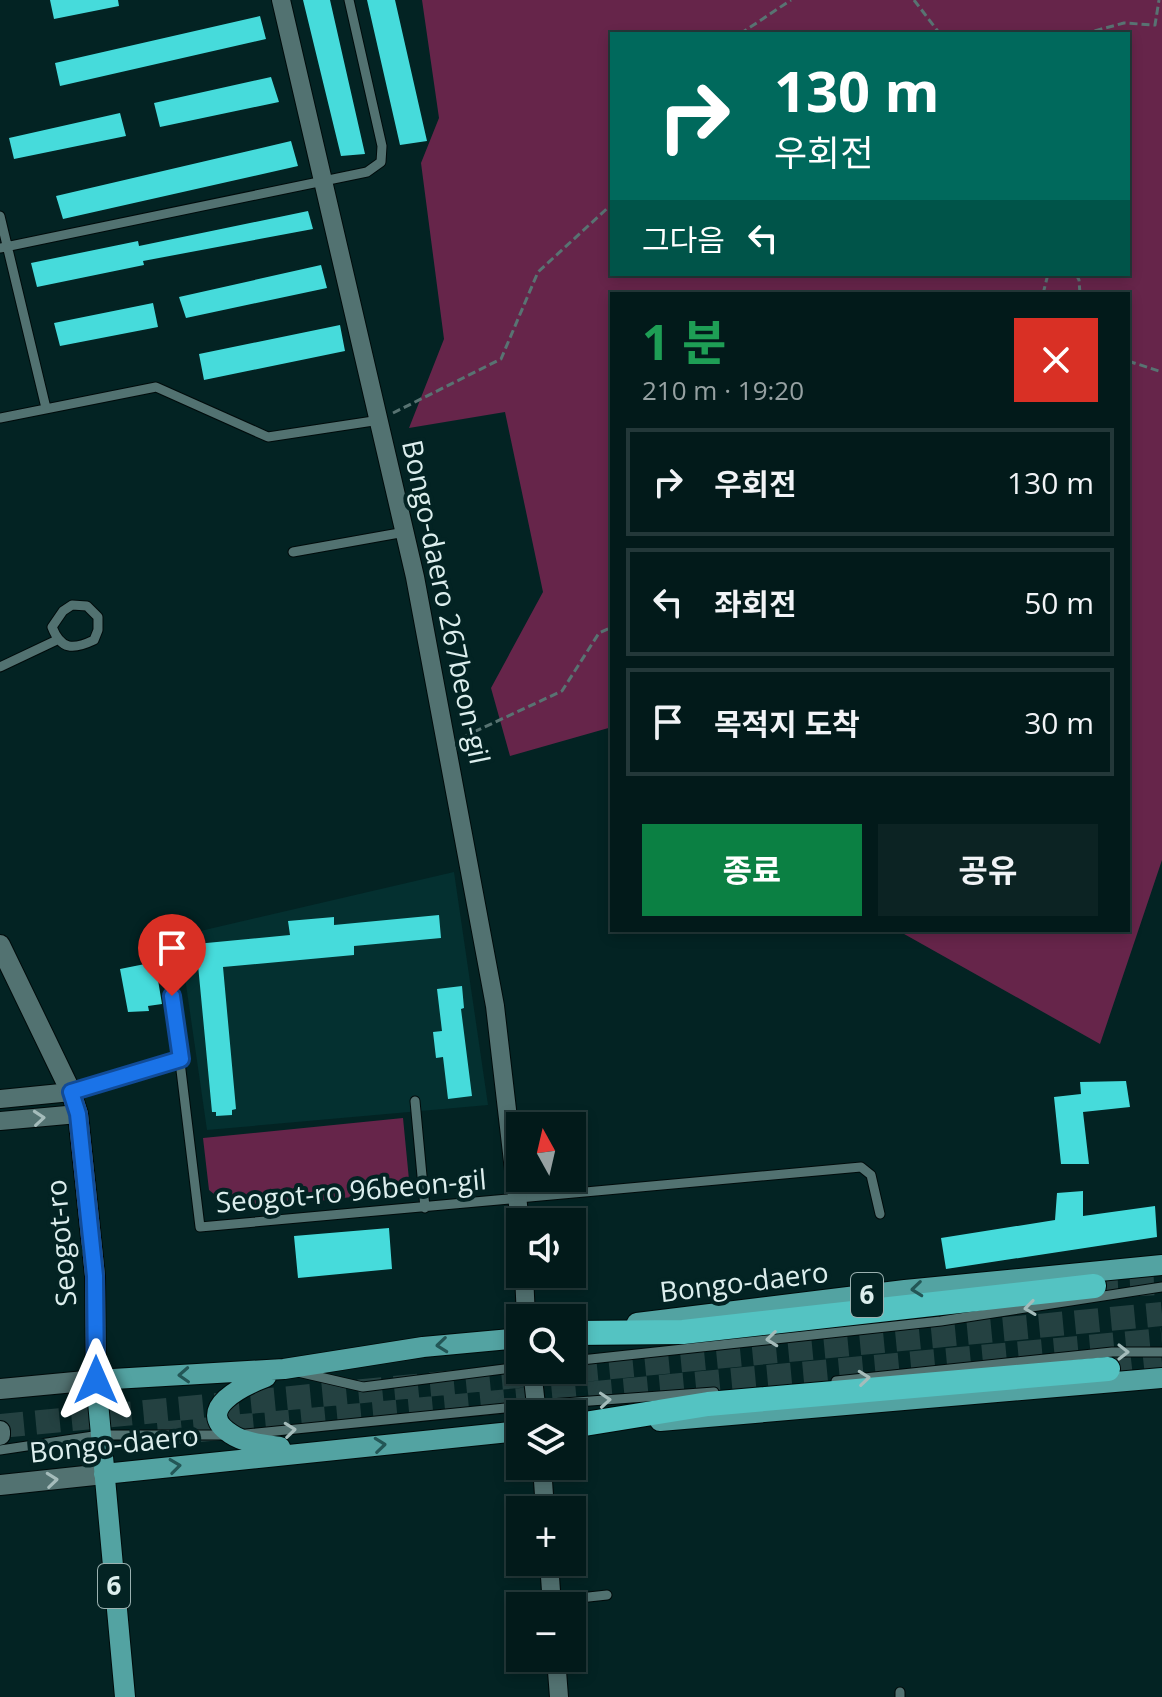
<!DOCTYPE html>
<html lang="ko">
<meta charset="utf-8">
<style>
body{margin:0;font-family:"Open Sans","Noto Sans KR",sans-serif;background:#0c2323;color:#f1f3f6;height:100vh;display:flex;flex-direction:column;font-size:30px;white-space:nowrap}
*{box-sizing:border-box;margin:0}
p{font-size:26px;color:#96a1a2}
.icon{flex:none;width:44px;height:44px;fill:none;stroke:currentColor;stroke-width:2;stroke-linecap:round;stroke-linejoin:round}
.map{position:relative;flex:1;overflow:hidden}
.panel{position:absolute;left:610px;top:292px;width:520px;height:640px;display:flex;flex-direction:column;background:#021a1a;border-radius:0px;box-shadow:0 4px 12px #0003,0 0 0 2px #233839}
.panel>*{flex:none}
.banner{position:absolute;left:610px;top:32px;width:520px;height:244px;border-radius:0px;box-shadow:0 4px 12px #0003,0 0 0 2px #233839;background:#00695c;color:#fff;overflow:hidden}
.needle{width:52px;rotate:352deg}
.buttons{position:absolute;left:506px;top:1112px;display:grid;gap:16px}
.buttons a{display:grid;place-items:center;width:80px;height:80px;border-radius:0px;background:#021a1a;box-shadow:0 4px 12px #0003,0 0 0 2px #233839;font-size:40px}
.pin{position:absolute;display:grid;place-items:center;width:68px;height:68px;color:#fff;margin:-82px -34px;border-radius:50% 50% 50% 0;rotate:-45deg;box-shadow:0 0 8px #0007}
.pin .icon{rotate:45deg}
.me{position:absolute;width:88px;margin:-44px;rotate:0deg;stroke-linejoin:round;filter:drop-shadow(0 0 6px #0008)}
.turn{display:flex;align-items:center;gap:28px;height:168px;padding:0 32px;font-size:36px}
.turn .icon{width:104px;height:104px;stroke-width:2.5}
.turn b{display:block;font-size:56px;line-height:68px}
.then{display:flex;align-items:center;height:76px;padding:0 32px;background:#0003;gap:16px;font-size:30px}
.round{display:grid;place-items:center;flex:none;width:84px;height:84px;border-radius:0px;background:#0c2323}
.summary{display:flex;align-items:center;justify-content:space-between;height:136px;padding:0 32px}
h1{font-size:48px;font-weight:700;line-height:60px;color:#1e9e55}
.button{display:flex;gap:16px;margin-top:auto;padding:16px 32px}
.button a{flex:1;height:92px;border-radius:0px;background:#0b8043;color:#fff;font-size:32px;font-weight:700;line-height:92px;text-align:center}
.button a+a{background:#0c2323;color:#f1f3f6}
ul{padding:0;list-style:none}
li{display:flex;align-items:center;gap:24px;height:108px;margin:0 16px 12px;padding:0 16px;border:4px solid #233839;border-radius:0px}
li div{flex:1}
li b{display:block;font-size:30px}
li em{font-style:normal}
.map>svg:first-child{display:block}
.built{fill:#043030}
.green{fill:#66254a;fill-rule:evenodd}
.building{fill:#46dbdb}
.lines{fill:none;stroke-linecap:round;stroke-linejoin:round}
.highway-tunnel{stroke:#244141;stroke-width:24;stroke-dasharray:24 12;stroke-linecap:butt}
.lane-casing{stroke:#000b0b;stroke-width:11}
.street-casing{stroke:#000b0b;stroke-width:20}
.secondary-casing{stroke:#000b0b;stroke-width:22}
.primary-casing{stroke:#000b0b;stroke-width:22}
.highway-casing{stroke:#000b0b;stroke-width:26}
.path{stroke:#587372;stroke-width:3;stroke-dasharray:8 4;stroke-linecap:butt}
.lane{stroke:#527271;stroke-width:9}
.street{stroke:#527271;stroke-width:18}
.secondary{stroke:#527271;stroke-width:20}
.primary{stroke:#53a3a2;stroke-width:20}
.highway{stroke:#54c3c2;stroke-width:24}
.oneway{stroke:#a5bcbb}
.oneway2{stroke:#235656}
.route-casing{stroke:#114b97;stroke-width:20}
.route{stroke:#1a73e8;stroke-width:14}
.labels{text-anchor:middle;stroke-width:8;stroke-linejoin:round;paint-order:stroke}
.shield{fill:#032323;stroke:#9bb1b0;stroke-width:2}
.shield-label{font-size:26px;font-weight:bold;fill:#dceeed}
.street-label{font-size:28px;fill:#dceeed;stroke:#032323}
</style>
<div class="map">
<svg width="1162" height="1697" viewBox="0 0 1162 1697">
<rect width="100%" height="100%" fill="#032323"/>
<path class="built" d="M454,872L488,1105L207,1130L179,936Z"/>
<path class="green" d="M422,0H1162V860L1100,1044L897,930H1128V294H612V727L510,756L491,688L543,592L505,412L409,428L444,339L421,163L439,118ZM612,34H1128V274H612Z
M403,1118L410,1190L235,1211L209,1190L203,1138Z"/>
<path class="building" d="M50,0H118L119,6L54,19Z
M303,0H330L365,154L341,156Z
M367,0H395L427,141L400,145Z
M260,16L266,39L60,86L55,63Z
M271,77L279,102L160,127L154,103Z
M120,113L126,136L14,159L9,138Z
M291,141L298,166L63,219L56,196Z
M308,211L313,229L143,261L144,265L37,287L31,263L138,241L139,246Z
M321,265L327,288L186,318L179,297Z
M153,303L158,327L60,346L54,323Z
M340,325L345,351L204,380L199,354Z
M439,915L441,938L354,946V955L223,967L236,1109L232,1110V1115L216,1116V1112H212L196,944L290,935L288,921L334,917V925Z
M155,962L162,1004L148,1006L149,1011L128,1012L120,969Z
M462,986L464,1008L461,1009L472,1096L448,1099L443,1057L436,1058L433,1032L442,1031L437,989Z
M1126,1081L1130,1107L1083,1112L1089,1164H1061L1054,1097L1081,1094L1080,1082Z
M1083,1191V1216L1155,1206L1157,1237L946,1269L941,1238L1055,1220L1057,1193Z
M389,1228L392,1269L298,1278L294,1236Z"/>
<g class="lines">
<path class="highway-tunnel" d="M1094,1286L1162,1283
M1108,1369L1162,1363
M0,1426L1162,1314
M158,1434L1162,1340"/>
<defs>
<path id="lane" d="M0,216L46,408
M0,248L367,172L381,162L382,146L349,0
M0,418L156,387L268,437L380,420
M293,552L405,532
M72,605L87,606L98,617V630L94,640C73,650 61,650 52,627L63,611Z
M0,667L57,640
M172,996L200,1227L861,1167L871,1175L880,1214
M71,1092L181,1059
M415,1101L425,1208
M572,1361L941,1321L1162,1287
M298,1372L363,1387L520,1367
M836,1381L1112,1352H1162
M246,1434L536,1405L714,1392
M0,1450L100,1435H228
M552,1601L607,1595
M900,1692V1697"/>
<path id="street" d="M281,0L415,577L495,1006L520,1222
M0,1099L71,1092
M0,1121L78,1114
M524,1274L526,1318
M532,1370L537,1414
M542,1466L545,1510
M549,1562L552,1606
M556,1658L559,1697"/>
<path id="secondary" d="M0,945L71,1092L78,1114L95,1276L96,1380L0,1389
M0,1431V1435
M0,1485L104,1474"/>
<path id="primary" d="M637,1323L905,1290L1162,1265
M266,1377C245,1385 192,1409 231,1434C244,1443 265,1445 280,1447
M660,1421L1162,1378
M104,1474L520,1431
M125,1697L96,1380L284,1369L423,1347L520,1338"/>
<path id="highway" d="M572,1333L683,1332L1094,1286
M572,1426L708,1404L1108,1369"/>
</defs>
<use href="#lane" class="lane-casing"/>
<use href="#street" class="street-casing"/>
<use href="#secondary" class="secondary-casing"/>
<use href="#primary" class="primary-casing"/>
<use href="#highway" class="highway-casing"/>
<path class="path" d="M914,0L940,34
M740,34L791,0
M1083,34L1124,23L1155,25L1159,0
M1076,274L1079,280L1080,294
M1043,294L1048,274
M1128,361L1162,372
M393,413L501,359L538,272L612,204
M463,737L562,691L599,633L612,627"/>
<use href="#lane" class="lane"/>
<use href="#street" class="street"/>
<use href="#secondary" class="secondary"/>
<use href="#primary" class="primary"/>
<use href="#highway" class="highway"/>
</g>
<defs><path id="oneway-chevron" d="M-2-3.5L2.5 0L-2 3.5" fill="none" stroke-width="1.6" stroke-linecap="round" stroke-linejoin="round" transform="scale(2)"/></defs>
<g class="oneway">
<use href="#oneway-chevron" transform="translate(39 1118) rotate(-5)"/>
<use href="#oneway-chevron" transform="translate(1030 1308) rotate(172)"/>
<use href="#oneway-chevron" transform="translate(772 1339) rotate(174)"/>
<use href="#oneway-chevron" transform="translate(1123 1352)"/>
<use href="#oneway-chevron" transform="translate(864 1378) rotate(-6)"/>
<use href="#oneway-chevron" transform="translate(605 1400) rotate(-4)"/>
<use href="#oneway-chevron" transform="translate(290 1430) rotate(-6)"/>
<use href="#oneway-chevron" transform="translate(52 1480) rotate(-6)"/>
</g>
<g class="oneway2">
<use href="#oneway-chevron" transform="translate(917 1289) rotate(174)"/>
<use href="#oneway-chevron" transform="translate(442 1345) rotate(174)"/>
<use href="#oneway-chevron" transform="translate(184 1375) rotate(177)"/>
<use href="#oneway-chevron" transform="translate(380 1445) rotate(-6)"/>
<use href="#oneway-chevron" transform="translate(175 1466) rotate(-7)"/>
</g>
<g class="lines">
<defs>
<path id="route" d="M96,1380L95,1276L78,1114L71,1092L181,1059L172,996"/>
</defs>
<use href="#route" class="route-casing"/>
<use href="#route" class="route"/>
</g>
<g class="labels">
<g class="shield">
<rect x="851" y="1273" width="32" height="44" rx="6"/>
<rect x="98" y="1564" width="32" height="44" rx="6"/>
</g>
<g class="shield-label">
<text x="867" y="1304">6</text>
<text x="114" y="1595">6</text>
</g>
<g class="street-label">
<text transform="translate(446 602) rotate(78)" y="10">Bongo-daero 267beon-gil</text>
<text transform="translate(351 1191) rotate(-5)" y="10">Seogot-ro 96beon-gil</text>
<text transform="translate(61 1243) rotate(-95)" y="10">Seogot-ro</text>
<text transform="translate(744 1282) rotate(-7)" y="10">Bongo-daero</text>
<text transform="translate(114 1444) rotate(-6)" y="10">Bongo-daero</text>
</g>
</g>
</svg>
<div class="buttons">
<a><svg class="needle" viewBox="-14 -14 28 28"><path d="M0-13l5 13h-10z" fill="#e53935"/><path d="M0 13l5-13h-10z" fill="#96a1a2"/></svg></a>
<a><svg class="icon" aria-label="sound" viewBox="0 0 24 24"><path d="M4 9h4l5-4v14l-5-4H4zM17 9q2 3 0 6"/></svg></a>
<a><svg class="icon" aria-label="search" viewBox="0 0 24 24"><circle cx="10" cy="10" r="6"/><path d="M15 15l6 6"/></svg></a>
<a><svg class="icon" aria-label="layers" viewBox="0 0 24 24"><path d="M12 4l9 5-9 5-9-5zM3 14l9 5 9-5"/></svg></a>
<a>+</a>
<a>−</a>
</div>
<div class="pin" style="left:172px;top:996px;background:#d93025"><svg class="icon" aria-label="arrive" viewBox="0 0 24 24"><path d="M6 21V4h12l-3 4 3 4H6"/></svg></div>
<svg class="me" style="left:96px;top:1380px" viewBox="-20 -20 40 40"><path d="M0-17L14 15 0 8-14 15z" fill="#1a73e8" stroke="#fff" stroke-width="4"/></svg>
<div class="banner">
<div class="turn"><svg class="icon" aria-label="right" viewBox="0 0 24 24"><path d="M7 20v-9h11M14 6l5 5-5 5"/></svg><div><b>130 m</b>우회전</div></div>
<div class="then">그다음<svg class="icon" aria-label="left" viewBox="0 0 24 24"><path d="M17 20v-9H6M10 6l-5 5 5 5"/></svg></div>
</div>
<section class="panel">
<div class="summary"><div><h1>1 분</h1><p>210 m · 19:20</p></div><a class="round" style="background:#d93025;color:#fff"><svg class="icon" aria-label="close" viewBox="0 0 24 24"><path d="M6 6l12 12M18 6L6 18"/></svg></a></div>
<ul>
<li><svg class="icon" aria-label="right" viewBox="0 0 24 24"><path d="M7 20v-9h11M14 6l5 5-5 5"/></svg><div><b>우회전</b></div><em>130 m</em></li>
<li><svg class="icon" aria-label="left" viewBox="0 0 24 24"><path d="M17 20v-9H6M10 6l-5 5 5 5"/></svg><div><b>좌회전</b></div><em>50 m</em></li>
<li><svg class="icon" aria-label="arrive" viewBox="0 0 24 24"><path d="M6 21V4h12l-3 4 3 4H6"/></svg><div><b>목적지 도착</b></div><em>30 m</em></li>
</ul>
<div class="button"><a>종료</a><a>공유</a></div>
</section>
</div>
